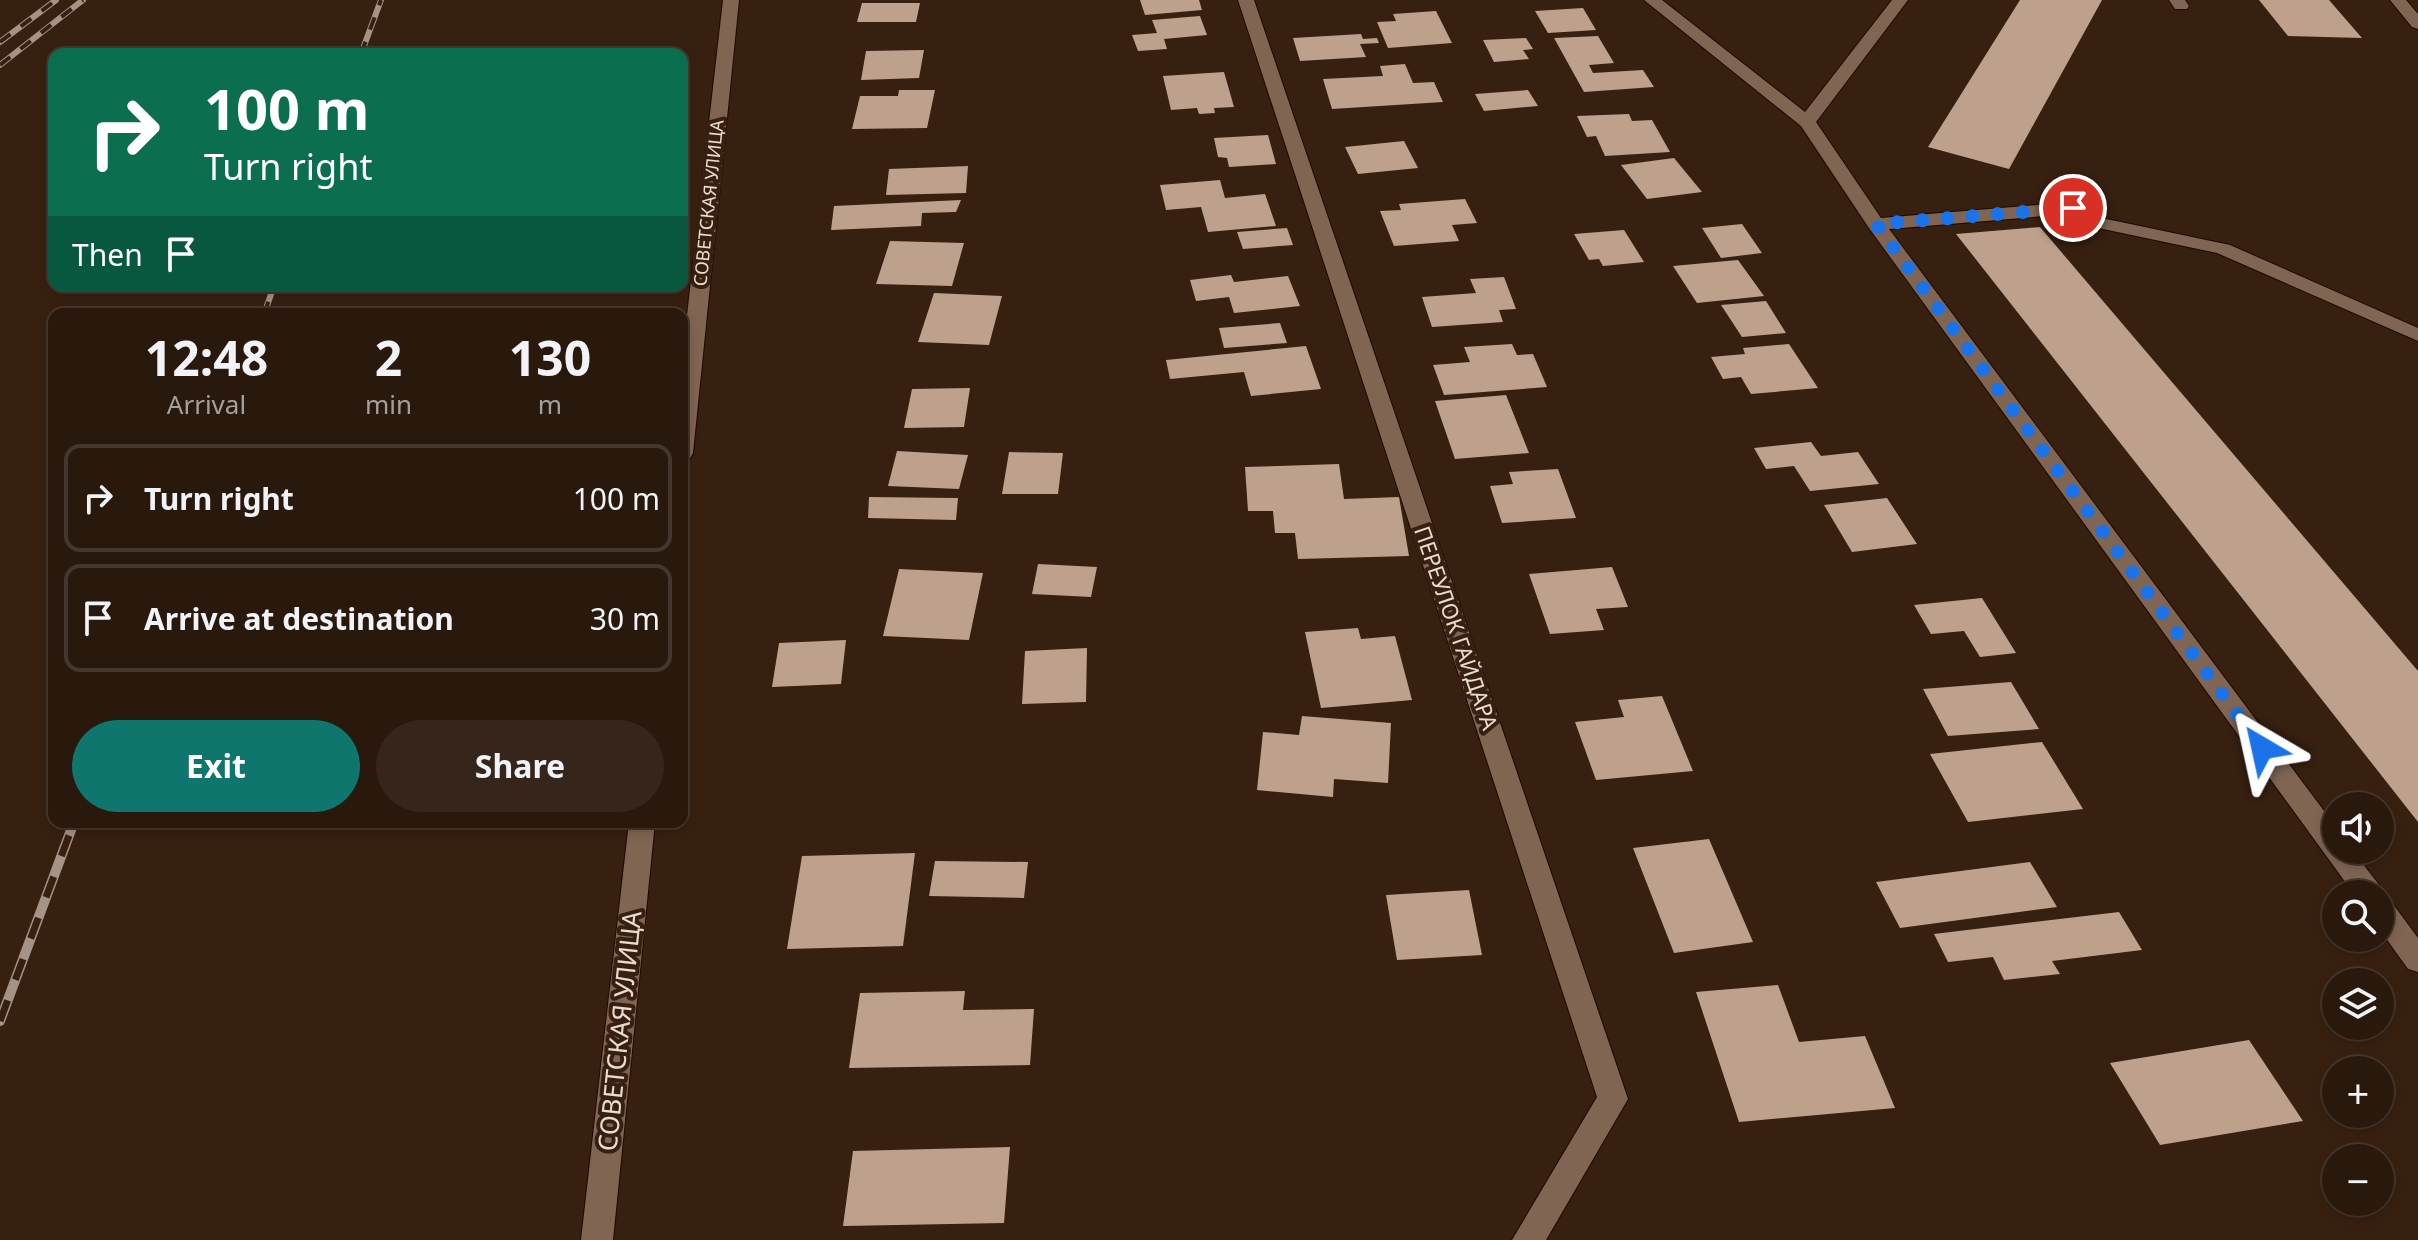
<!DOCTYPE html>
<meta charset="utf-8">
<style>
body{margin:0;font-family:"Noto Sans",sans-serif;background:#35251a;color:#f1f3f6;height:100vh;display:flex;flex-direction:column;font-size:30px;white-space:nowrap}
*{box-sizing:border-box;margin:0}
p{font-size:26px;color:#a5a09d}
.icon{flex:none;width:44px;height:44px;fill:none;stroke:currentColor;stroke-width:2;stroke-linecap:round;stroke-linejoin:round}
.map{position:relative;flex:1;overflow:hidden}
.drawer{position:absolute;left:48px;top:308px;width:640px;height:520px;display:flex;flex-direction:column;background:#29180c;border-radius:16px;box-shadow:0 4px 12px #0003,0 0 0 2px #45372d}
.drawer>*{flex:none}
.top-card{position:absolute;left:48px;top:48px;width:640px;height:244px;border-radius:16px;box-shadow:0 4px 12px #0003,0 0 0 2px #45372d;background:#0b6e4f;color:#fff;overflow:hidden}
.buttons{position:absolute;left:2322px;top:792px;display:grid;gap:16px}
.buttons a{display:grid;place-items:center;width:72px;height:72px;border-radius:50%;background:#29180c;box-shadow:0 4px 12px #0003,0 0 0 2px #45372d;font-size:40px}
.pin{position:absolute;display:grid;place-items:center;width:68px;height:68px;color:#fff;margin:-34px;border:4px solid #fff;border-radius:50%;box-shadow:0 2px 8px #0007}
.me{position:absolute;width:88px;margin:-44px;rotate:324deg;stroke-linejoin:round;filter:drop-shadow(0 0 6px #0008)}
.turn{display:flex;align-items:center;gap:28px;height:168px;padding:0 24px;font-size:36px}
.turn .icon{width:104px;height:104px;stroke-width:2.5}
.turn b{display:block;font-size:56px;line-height:68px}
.then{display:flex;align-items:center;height:76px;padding:0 24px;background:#0003;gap:16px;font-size:30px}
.eta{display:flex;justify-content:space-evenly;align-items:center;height:136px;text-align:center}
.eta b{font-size:48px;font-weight:700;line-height:56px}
.action{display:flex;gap:16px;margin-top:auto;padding:16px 24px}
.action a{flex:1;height:92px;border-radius:48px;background:#0f766e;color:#fff;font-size:32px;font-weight:700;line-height:92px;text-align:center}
.action a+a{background:#35251a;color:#f1f3f6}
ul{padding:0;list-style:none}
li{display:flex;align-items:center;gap:24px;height:108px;margin:0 16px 12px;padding:0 8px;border:4px solid #45372d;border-radius:16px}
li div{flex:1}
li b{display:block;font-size:30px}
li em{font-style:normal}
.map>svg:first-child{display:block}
.building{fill:#bea18d}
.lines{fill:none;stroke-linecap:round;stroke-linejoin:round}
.minor-casing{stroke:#1e0900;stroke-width:2}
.minor{fill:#806553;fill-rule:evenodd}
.rail-far1-casing{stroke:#a59387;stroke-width:6}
.rail-casing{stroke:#a59387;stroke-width:10}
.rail-far1{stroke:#372010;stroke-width:4;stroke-dasharray:13;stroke-linecap:butt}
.rail{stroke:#372010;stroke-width:7;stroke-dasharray:22;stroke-linecap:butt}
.route{stroke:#1a73e8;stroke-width:14;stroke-dasharray:0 25.2}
.labels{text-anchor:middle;stroke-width:8;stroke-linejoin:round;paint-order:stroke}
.far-street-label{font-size:18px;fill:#eadbd1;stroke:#372010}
.street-label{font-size:22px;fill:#eadbd1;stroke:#372010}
.near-street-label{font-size:26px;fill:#eadbd1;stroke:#372010}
</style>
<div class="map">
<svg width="2418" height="1240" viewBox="0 0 2418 1240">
<rect width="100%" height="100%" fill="#372010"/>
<path class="building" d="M1140,0H1199L1202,10L1145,15Z
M2020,0H2102L2009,169L1928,147Z
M2259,0H2329L2362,38L2288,36Z
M862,3H920L916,22H857Z
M1583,8L1596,30L1548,33L1535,11Z
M1436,11L1452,43L1388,48L1377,22L1396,21L1393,14Z
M1200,16L1207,35L1164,39L1167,49L1138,51L1132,35L1157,33L1152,20Z
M1361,34L1363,39L1377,38L1379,43L1360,44L1366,57L1300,61L1293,38Z
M1598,36L1614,63L1589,65L1593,73L1643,70L1654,87L1584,92L1554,38Z
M1526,38L1533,49L1523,50L1529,59L1494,62L1483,40Z
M924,50L919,78L861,80L866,51Z
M1405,64L1413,83L1434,82L1443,102L1332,109L1323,79L1383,76L1380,66Z
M1224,72L1234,107L1214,108L1215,113L1199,114L1197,108L1171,110L1163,76Z
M899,90H935L927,128L852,129L860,96H898Z
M1528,90L1538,106L1484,111L1475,94Z
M1629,114L1632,121L1652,120L1670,152L1605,156L1596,136L1587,137L1577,116Z
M1268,135L1276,164L1229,167L1227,158L1218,157L1214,138Z
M1404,141L1418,168L1358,174L1345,147Z
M1674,158L1702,192L1647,199L1621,165Z
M968,166L966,193L886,195L889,169Z
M1220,180L1225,198L1265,194L1276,226L1208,232L1201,207L1166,210L1160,185Z
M1465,199L1477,223L1452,225L1459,241L1394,246L1380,211L1401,210L1399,204Z
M961,200L956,212L922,213L921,226L831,230L834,206Z
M1742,224L1762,253L1721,258L1702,228Z
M2040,227L2418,671V822L1956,234Z
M1287,228L1293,245L1243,249L1237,232Z
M1624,230L1644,262L1603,266L1599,259L1589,260L1574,234Z
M890,241L964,243L952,286L876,284Z
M1738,260L1764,296L1697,303L1673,266Z
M1231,275L1234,282L1288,276L1300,306L1234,313L1229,297L1196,301L1190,280Z
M1504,277L1516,309L1499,310L1503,322L1432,327L1422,297L1476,293L1470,279Z
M934,293L1002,296L989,345L918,342Z
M1766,301L1786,333L1742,337L1721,305Z
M1280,323L1287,343L1224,348L1219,328Z
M1512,344L1517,355L1533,354L1547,387L1444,395L1433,365L1470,362L1464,347Z
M1789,344L1818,388L1751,394L1741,377L1723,379L1711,357L1745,354L1743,348Z
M1306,346L1321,389L1251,396L1244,372L1170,379L1166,360Z
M970,388L964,427L904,428L912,389Z
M1506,395L1529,453L1455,459L1435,401Z
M1811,442L1821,456L1858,452L1879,484L1810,491L1794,466L1766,469L1754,448Z
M897,451L968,455L959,489L888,486Z
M1009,452L1063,453L1058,494H1002Z
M1339,464L1344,499L1399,497L1409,556L1298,559L1295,533H1275L1273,511H1248L1245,467Z
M1558,469L1576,518L1502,523L1490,486L1513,484L1509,472Z
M869,497L958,498L956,520L868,518Z
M1887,498L1917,544L1852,552L1824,505Z
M1038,564L1097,567L1091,597L1032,594Z
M1612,567L1628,607L1596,609L1604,630L1550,634L1529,574Z
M899,569L983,573L969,640L883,636Z
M1982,598L2016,653L1980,657L1964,631L1931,634L1914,605Z
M1358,628L1361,639L1395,636L1412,700L1321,708L1305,632Z
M846,640L841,684L772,687L779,643Z
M1087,648L1086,702L1022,704L1025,651Z
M2011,682L2039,729L1948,736L1923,689Z
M1662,696L1693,771L1596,780L1575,722L1624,717L1618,700Z
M1302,716L1391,723L1388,783L1334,779L1333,797L1257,790L1263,732L1299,735Z
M2042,742L2083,809L1968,822L1930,754Z
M1709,839L1753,942L1674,953L1633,848Z
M915,853L903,946L787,949L802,856Z
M935,861L1028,862L1024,898L929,896Z
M2030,862L2057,907L1900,928L1876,882Z
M1469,890L1482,955L1397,960L1386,895Z
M2119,912L2142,950L2052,961L2060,974L2004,980L1993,957L1948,962L1934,934Z
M1778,985L1799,1042L1865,1036L1895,1108L1739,1122L1696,992Z
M965,991L963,1010L1034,1009L1030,1065L849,1068L860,993Z
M2249,1040L2303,1121L2160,1145L2110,1063Z
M1010,1147L1004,1223L843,1226L853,1151Z"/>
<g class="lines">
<defs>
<path id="minor" d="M723,0H739L693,453L690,458L682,460V359Z
M1238,0H1254L1628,1099L1546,1240H1512L1597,1097Z
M1644,0H1662L1805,112L1892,0H1908L1816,122L1881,218L2073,202L2097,217L2230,245L2418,328V341L2217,253L2084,225L2069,214L1889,229L2336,827V850H2352L2380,886L2382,897L2390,900L2418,938V972L2408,969L2380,930V894H2354L1869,228L1801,126Z
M2169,0H2185L2189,6L2187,9H2175Z
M2390,0H2406L2418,14V29L2412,27Z
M629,822H655L613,1240H581Z"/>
</defs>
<use href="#minor" class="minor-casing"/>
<use href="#minor" class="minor"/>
<defs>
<path id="rail-far1" d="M0,42L56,0
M361,54L381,0
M0,65L83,0
M264,314L274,286"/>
<path id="rail" d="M0,1021L74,822"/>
</defs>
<use href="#rail-far1" class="rail-far1-casing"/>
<use href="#rail" class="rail-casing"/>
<use href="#rail-far1" class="rail-far1"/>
<use href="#rail" class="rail"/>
</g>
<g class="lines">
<path class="route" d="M2073,208L1876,224L2262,748"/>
</g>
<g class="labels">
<g class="far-street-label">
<text transform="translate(709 203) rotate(-84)" y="6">СОВЕТСКАЯ УЛИЦА</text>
</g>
<g class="street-label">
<text transform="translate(1456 628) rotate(71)" y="8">ПЕРЕУЛОК ГАЙДАРА</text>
</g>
<g class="near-street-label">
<text transform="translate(620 1031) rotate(-84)" y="9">СОВЕТСКАЯ УЛИЦА</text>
</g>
</g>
</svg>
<div class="buttons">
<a><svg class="icon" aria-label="sound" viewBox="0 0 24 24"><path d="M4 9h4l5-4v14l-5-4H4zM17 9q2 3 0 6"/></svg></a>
<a><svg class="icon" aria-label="search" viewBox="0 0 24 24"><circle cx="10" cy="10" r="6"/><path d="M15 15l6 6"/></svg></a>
<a><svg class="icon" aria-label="layers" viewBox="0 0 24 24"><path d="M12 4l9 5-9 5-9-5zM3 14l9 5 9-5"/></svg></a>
<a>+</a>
<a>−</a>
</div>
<div class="pin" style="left:2073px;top:208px;background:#d93025"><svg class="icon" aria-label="arrive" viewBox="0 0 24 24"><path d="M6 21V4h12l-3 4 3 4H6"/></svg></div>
<svg class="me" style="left:2262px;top:748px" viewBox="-20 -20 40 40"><path d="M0-17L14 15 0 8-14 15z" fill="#1a73e8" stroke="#fff" stroke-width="4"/></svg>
<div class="top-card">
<div class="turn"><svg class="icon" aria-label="right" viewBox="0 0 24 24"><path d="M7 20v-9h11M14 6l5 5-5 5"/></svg><div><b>100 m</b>Turn right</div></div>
<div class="then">Then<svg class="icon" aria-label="arrive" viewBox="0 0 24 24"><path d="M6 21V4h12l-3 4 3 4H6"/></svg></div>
</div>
<section class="drawer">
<div class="eta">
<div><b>12:48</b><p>Arrival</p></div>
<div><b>2</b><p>min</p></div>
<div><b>130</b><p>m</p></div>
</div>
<ul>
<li><svg class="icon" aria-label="right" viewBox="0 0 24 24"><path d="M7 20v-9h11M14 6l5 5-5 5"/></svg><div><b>Turn right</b></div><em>100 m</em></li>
<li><svg class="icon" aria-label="arrive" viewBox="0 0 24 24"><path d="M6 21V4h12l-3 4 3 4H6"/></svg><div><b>Arrive at destination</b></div><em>30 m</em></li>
</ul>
<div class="action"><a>Exit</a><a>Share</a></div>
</section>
</div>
